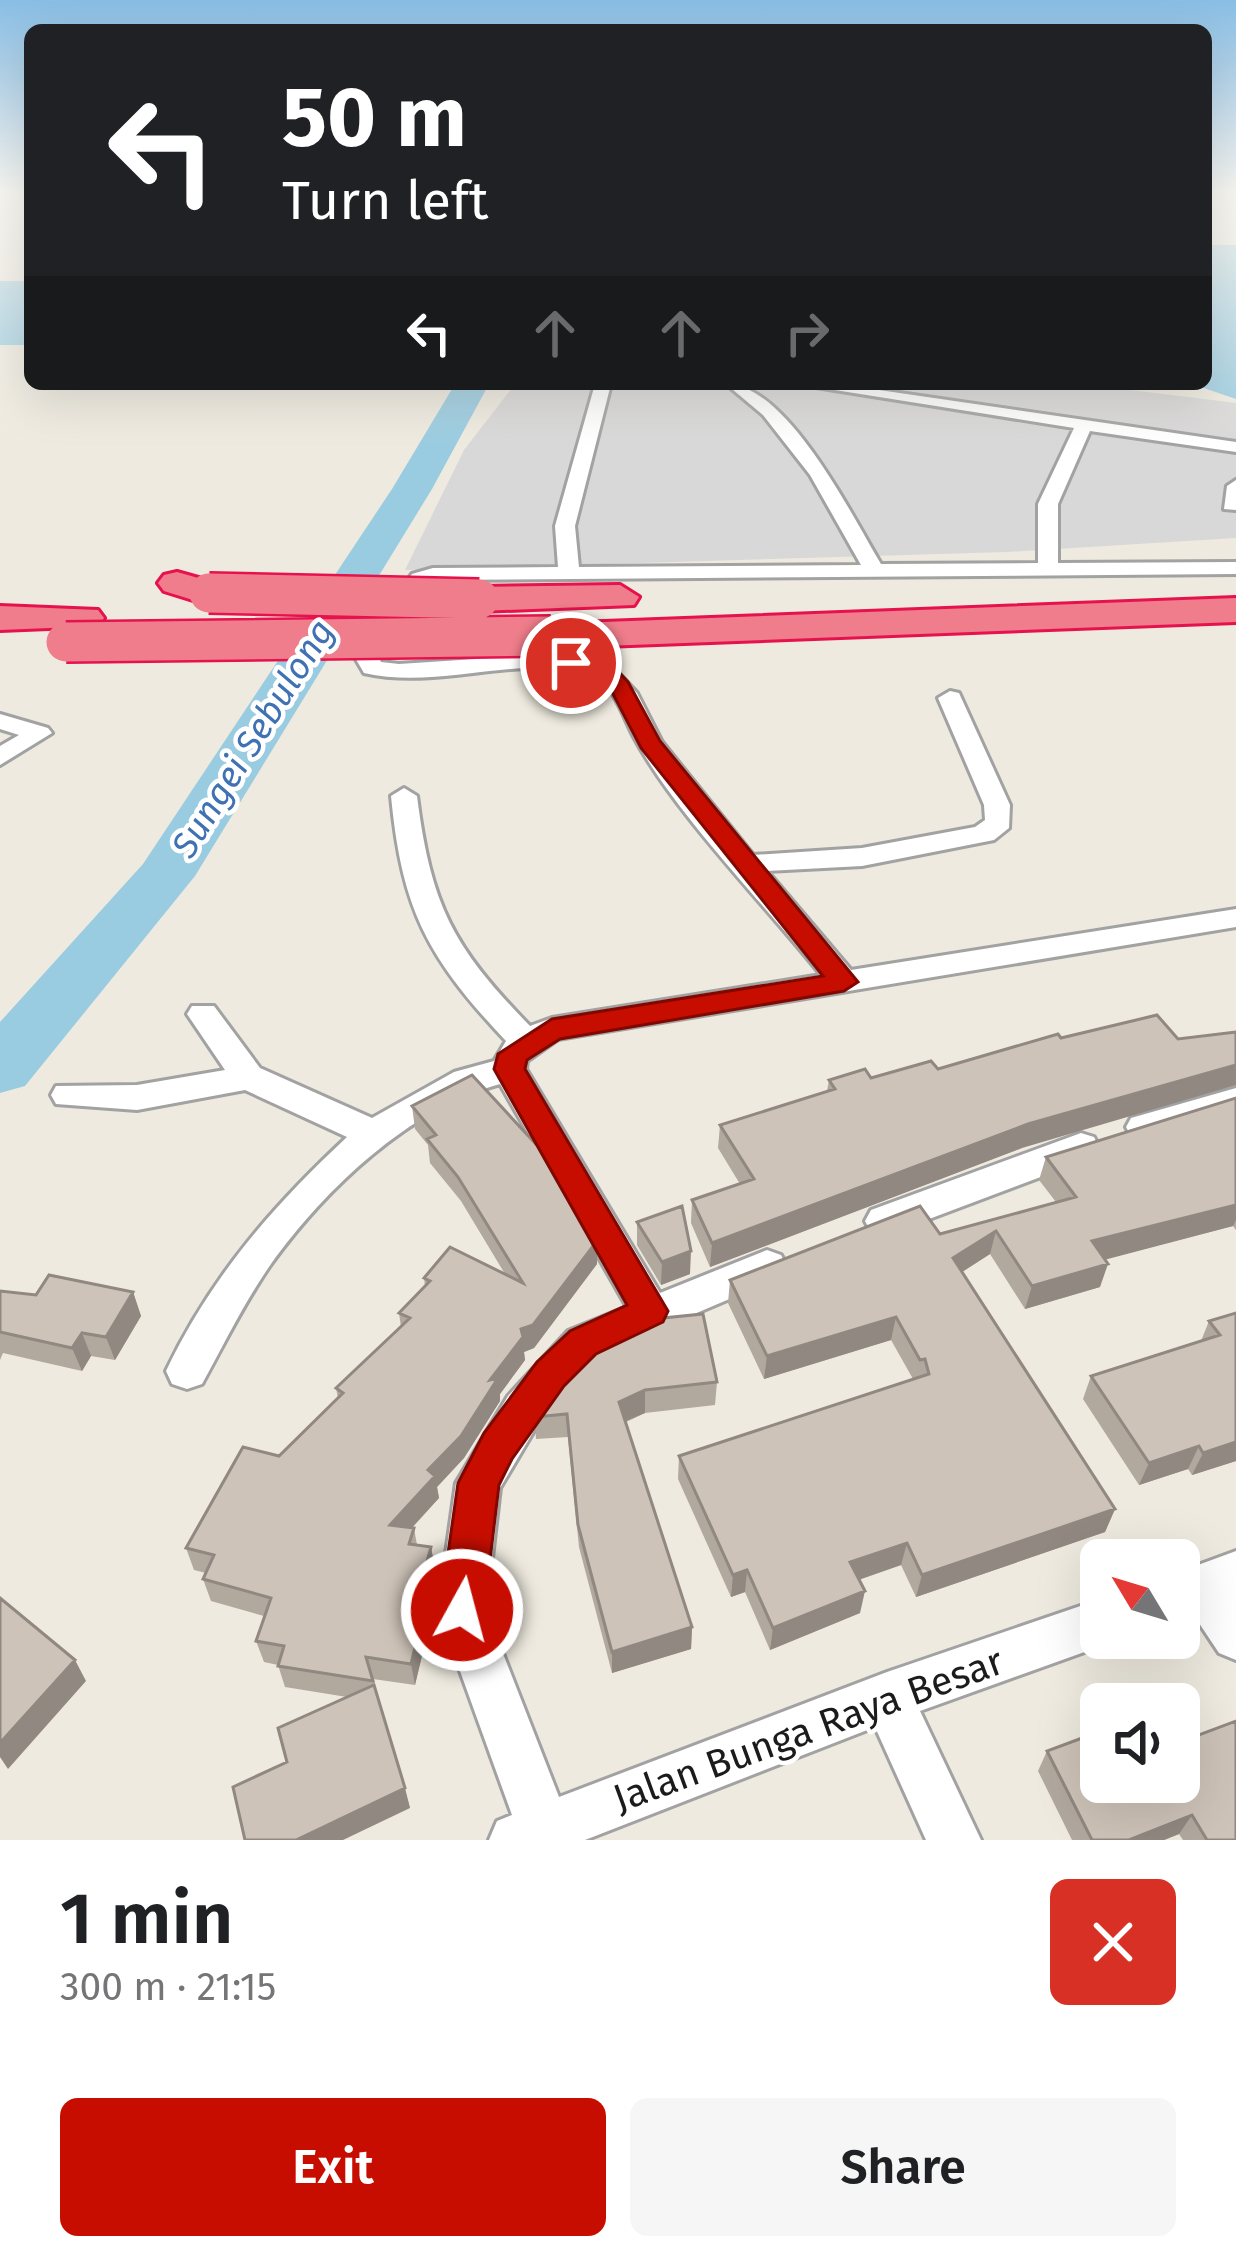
<!DOCTYPE html>
<meta charset="utf-8">
<style>
body{margin:0;font-family:"Fira Sans",sans-serif;background:#f6f6f6;color:#202124;height:100vh;display:flex;flex-direction:column;font-size:45px;white-space:nowrap}
*{box-sizing:border-box;margin:0}
p{font-size:39px;color:#757577}
.icon{flex:none;width:66px;height:66px;fill:none;stroke:currentColor;stroke-width:2;stroke-linecap:round;stroke-linejoin:round}
.map{position:relative;height:1840px;overflow:hidden}
.sheet{display:flex;flex-direction:column;background:#fff;flex:1}
.sheet>*{flex:none}
.top-card{position:absolute;left:24px;top:24px;width:1188px;height:366px;border-radius:18px;box-shadow:0 12px 48px #0002;background:#202124;color:#fff;overflow:hidden}
.needle{width:78px;rotate:308deg}
.fabs{position:absolute;left:1080px;top:1539px;display:grid;gap:24px}
.fabs a{display:grid;place-items:center;width:120px;height:120px;border-radius:18px;background:#fff;box-shadow:0 12px 48px #0002;font-size:60px}
.pin{position:absolute;display:grid;place-items:center;width:102px;height:102px;color:#fff;margin:-51px;border:6px solid #fff;border-radius:50%;box-shadow:0 3px 12px #0007}
.me{position:absolute;width:132px;margin:-66px;rotate:7deg;stroke-linejoin:round;filter:drop-shadow(0 0 9px #0008)}
.turn{display:flex;align-items:center;gap:42px;height:252px;padding:0 60px;font-size:54px}
.turn .icon{width:156px;height:156px;stroke-width:2.5}
.turn b{display:block;font-size:84px;line-height:102px}
.lanes{display:flex;align-items:center;height:114px;padding:0 60px;background:#0003;justify-content:center;gap:60px;direction:ltr}
.lanes .off{opacity:.35}
.round{display:grid;place-items:center;flex:none;width:126px;height:126px;border-radius:18px;background:#f6f6f6}
.headline{display:flex;align-items:center;justify-content:space-between;height:204px;padding:0 60px}
h1{font-size:72px;font-weight:600;line-height:90px}
.button{display:flex;gap:24px;margin-top:auto;padding:24px 60px}
.button a{flex:1;height:138px;border-radius:18px;background:#c60d00;color:#fff;font-size:48px;font-weight:600;line-height:138px;text-align:center}
.button a+a{background:#f6f6f6;color:#202124}
.map>svg:first-child{display:block}
.residential{fill:#d9d8d8}
.water{fill:#9acce1}
.lines{fill:none;stroke-linecap:round;stroke-linejoin:round}
.river{fill:#9acce1;fill-rule:evenodd}
.minor-casing{stroke:#a2a2a2;stroke-width:6}
.motorway-casing{stroke:#e6124d;stroke-width:6}
.minor{fill:#fff;fill-rule:evenodd}
.motorway{fill:#ef7d8b;fill-rule:evenodd}
.motorway-bridge-casing{stroke:#e6124d;stroke-width:44;stroke-linecap:butt}
.motorway-bridge{stroke:#ef7d8b;stroke-width:39}
.wall{fill:#b1a89e}
.shaded-wall{fill:#908881}
.building{fill:#cec3b8;stroke:#908881;stroke-width:3}
.route{fill:#c60d00;stroke:#810800;stroke-width:3}
.labels{text-anchor:middle;stroke-width:9;stroke-linejoin:round;paint-order:stroke}
.water-label{font-size:36px;font-style:italic;fill:#3f71b3;stroke:#fff}
.near-street-label{font-size:39px;fill:#1b1b1b;stroke:#fff}
</style>
<div class="map">
<svg width="1236" height="1840" viewBox="0 0 1236 1840">
<rect width="100%" height="100%" fill="#eeeadf"/>
<path class="residential" d="M515,384H1083L1236,403V538L1007,552L405,570L464,450Z"/>
<path class="water" d="M1206,245H1236V399L1192,384H1206Z
M0,281H30V345H0Z"/>
<g class="lines">
<path class="river" d="M455,384H489L432,489L195,876L25,1086L0,1093V1022L143,864L392,489Z"/>
<defs>
<path id="minor" d="M595,384H611L575,526L579,567L861,565L810,475L763,415L726,384C787,384 852,516 881,564L1038,563V504L1074,428L797,384H838L1236,442V452L1090,431L1058,504V563L1236,562V574L434,580L427,582L378,656L381,662L399,664L552,654L610,664L637,693L662,742L753,855L862,848L975,827L985,820L984,805L938,698L950,691L959,693L1010,805L1009,828L994,840L862,866L767,871L851,970L1236,909V927L558,1039L527,1061L526,1069L660,1293L767,1250L781,1255L787,1266L781,1277L598,1355L538,1424L500,1488L486,1610L559,1797L887,1672L1101,1599V1638L1118,1640L920,1711L981,1840H926L875,1727L585,1840H489L497,1821L512,1815L438,1610L456,1483L508,1396L568,1331L627,1307L500,1084C409,1109 326,1188 271,1264C245,1301 224,1344 202,1384L187,1389L172,1384L166,1371C211,1277 272,1207 347,1137L245,1090L137,1110L56,1104L51,1095L56,1086L137,1085L225,1070L187,1014L192,1006H214L260,1068L372,1118L454,1072L494,1061L506,1041C428,958 402,911 391,796L404,788L417,796C431,906 453,947 530,1026L552,1018L821,975C764,903 674,813 633,735C618,706 613,675 576,670C505,659 434,689 364,673L354,656L412,574L433,568L558,567L555,526Z
M1236,480V510L1224,509L1227,486Z
M0,714L48,728L52,733L0,765V746L19,735L0,729Z
M1236,1088V1114L1144,1140L1131,1136L1126,1127L1131,1118Z
M1081,1133L1094,1137L1099,1147L1094,1157L884,1236L871,1232L865,1221L871,1210Z
M1236,1551V1660L1219,1653L1193,1614L1179,1620V1572Z"/>
<path id="motorway" d="M177,572L223,585L228,593L209,605L164,591L158,583L164,575Z
M620,585L639,597L634,605L479,611L460,599L479,587Z
M1236,598V622L551,648L537,645L531,636L537,627L551,624Z
M0,606L98,610L104,618L98,626L0,630Z"/>
</defs>
<use href="#minor" class="minor-casing"/>
<use href="#motorway" class="motorway-casing"/>
<use href="#minor" class="minor"/>
<use href="#motorway" class="motorway"/>
<defs>
<path id="motorway-bridge" d="M209,593L479,599
M66,642L551,636"/>
</defs>
<use href="#motorway-bridge" class="motorway-bridge-casing"/>
<use href="#motorway-bridge" class="motorway-bridge"/>
</g>
<path class="wall" d="M938,1069L1022,1148L710,1267L691,1223L692,1200L740,1184L718,1148L720,1125L827,1091L829,1080L871,1078Z
M1236,1098V1230L1233,1226L1105,1259L1100,1287L1025,1309L990,1254L962,1272L1115,1509L1105,1532L916,1597L901,1565L859,1580L860,1613L770,1650L745,1592L731,1597L678,1479L679,1456L913,1379L891,1340L764,1379L728,1303L730,1280L940,1234L1056,1202L1039,1180L1046,1157Z
M412,1106L597,1241V1264L534,1348L524,1352L525,1360L500,1394V1401L464,1458L437,1487L439,1498L412,1528H414L417,1545L431,1547L435,1569L422,1618L426,1639L415,1685L373,1679L410,1808L287,1762L347,1697L285,1687L278,1665L264,1662L256,1641L264,1616L211,1601L203,1579L206,1573L194,1570L186,1548L338,1398L336,1388L401,1327L399,1313L425,1286L424,1278L505,1274L461,1201L430,1163L428,1145L415,1129Z
M637,1222L690,1274L661,1285L637,1245Z
M0,1291L36,1295L133,1292L141,1316L115,1360L91,1356L82,1371L3,1353L0,1360Z
M1236,1313V1461L1192,1475L1188,1469L1139,1485L1083,1399L1091,1376L1201,1341L1209,1321Z
M569,1367L717,1382L715,1405L645,1413L626,1422L692,1627L691,1649L612,1673L579,1547L568,1437L536,1439L535,1417Z
M1191,1738L1236,1840H1183L1179,1834L1164,1840H1072L1038,1771L1047,1751Z"/>
<path class="shaded-wall" d="M1236,1065V1085L1022,1148L710,1267L712,1243L1028,1124Z
M1236,1205V1220L1233,1226L1085,1265L1092,1241Z
M996,1231L990,1254L948,1281L953,1258Z
M597,1241V1264L534,1348L524,1352L525,1360L500,1394V1401L464,1458L437,1487L439,1498L394,1547L390,1525L490,1380L521,1329Z
M691,1251L690,1274L661,1285L662,1262Z
M1108,1264L1100,1287L1025,1309L1032,1286Z
M133,1292L141,1316L115,1360L106,1337Z
M896,1317L891,1340L764,1379L767,1356Z
M82,1333L91,1356L82,1371L72,1348Z
M645,1390V1413L619,1424V1402Z
M1236,1442V1461L1192,1475L1203,1453Z
M1199,1446L1188,1469L1139,1485L1149,1463Z
M1115,1509L1105,1532L916,1597L922,1575Z
M907,1543L901,1565L846,1584L850,1562Z
M431,1547L435,1569L417,1638L412,1616Z
M747,1570L745,1592L731,1597L733,1575Z
M865,1591L860,1613L770,1650L773,1628Z
M422,1618L426,1639L415,1685L411,1664Z
M692,1627L691,1649L612,1673V1652Z
M75,1660L86,1681L8,1769L0,1757V1743Z
M405,1788L410,1808L343,1840H296Z
M1192,1815L1179,1834L1164,1840H1129Z"/>
<path class="building" d="M1157,1015L1178,1039L1236,1032V1065L1028,1124L712,1243L692,1200L754,1179L720,1125L835,1089L829,1080L865,1069L871,1078L931,1061L938,1069L1058,1034L1061,1038Z
M472,1075L546,1155L597,1241L533,1325L521,1329L523,1337L490,1380L498,1378L461,1436L428,1470L435,1476L390,1525L414,1528L409,1544L431,1547L412,1616L422,1618L411,1664L366,1657L373,1681L278,1666L284,1646L256,1641L271,1598L203,1579L214,1555L186,1548L243,1447L279,1456L343,1393L336,1388L410,1318L399,1313L430,1281L424,1278L450,1247L523,1283L458,1177L427,1139L436,1135L412,1106Z
M1236,1098V1205L1092,1241L1108,1264L1032,1286L996,1231L953,1258L1115,1509L922,1575L907,1543L850,1562L865,1591L773,1628L747,1570L733,1575L679,1456L929,1374L925,1359L920,1360L896,1317L767,1356L730,1280L920,1206L940,1234L1076,1197L1046,1157Z
M682,1206L691,1251L662,1262L637,1222Z
M49,1275L133,1292L106,1337L82,1333L72,1348L0,1332V1291L36,1295Z
M1236,1313V1442L1203,1453L1199,1446L1149,1463L1091,1376L1220,1335L1209,1321Z
M703,1314L717,1382L645,1390L619,1402L692,1627L612,1652L578,1525L567,1414L535,1417L569,1367L600,1335L624,1322Z
M0,1598L75,1660L0,1743Z
M374,1685L405,1788L296,1840H245L233,1787L287,1762L278,1728Z
M1179,1719L1191,1738L1236,1721V1840H1207L1192,1815L1129,1840H1092L1047,1751L1101,1731V1782H1179Z"/>
<linearGradient id="sky" x2="0" y2="1"><stop stop-color="#89bee5"/><stop offset="0.43" stop-color="#f7f6f1"/><stop offset="1" stop-color="#f7f6f1" stop-opacity="0"/></linearGradient>
<rect width="1236" height="447" fill="url(#sky)"/>
<path class="route" d="M571,657L612,665L628,682L660,741L858,982L844,991L560,1039L527,1060L525,1069L668,1311L663,1322L596,1354L564,1386L512,1459L499,1485L484,1610L477,1625L462,1632L447,1625L440,1610L458,1483L484,1433L537,1362L570,1331L627,1305L494,1069L498,1054L552,1019L823,976L641,748L611,690L597,675L564,668L561,663Z"/>
<g class="labels">
<g class="water-label">
<text transform="translate(252 738) rotate(-58)" y="13">Sungei Sebulong</text>
</g>
<g class="near-street-label">
<text transform="translate(808 1729) rotate(-20)" y="14">Jalan Bunga Raya Besar</text>
</g>
</g>
</svg>
<div class="fabs">
<a><svg class="needle" viewBox="-14 -14 28 28"><path d="M0-13l5 13h-10z" fill="#e53935"/><path d="M0 13l5-13h-10z" fill="#757577"/></svg></a>
<a><svg class="icon" aria-label="sound" viewBox="0 0 24 24"><path d="M4 9h4l5-4v14l-5-4H4zM17 9q2 3 0 6"/></svg></a>
</div>
<div class="pin" style="left:571px;top:663px;background:#d93025"><svg class="icon" aria-label="arrive" viewBox="0 0 24 24"><path d="M6 21V4h12l-3 4 3 4H6"/></svg></div>
<svg class="me" style="left:462px;top:1610px" viewBox="-20 -20 40 40"><circle r="17" fill="#c60d00" stroke="#fff" stroke-width="3"/><path d="M0-11L8 9 0 5-8 9z" fill="#fff"/></svg>
<div class="top-card">
<div class="turn"><svg class="icon" aria-label="left" viewBox="0 0 24 24"><path d="M17 20v-9H6M10 6l-5 5 5 5"/></svg><div><b>50 m</b>Turn left</div></div>
<div class="lanes"><svg class="icon" aria-label="left" viewBox="0 0 24 24"><path d="M17 20v-9H6M10 6l-5 5 5 5"/></svg><svg class="icon off" aria-label="ahead" viewBox="0 0 24 24"><path d="M12 20V5M6 11l6-6 6 6"/></svg><svg class="icon off" aria-label="ahead" viewBox="0 0 24 24"><path d="M12 20V5M6 11l6-6 6 6"/></svg><svg class="icon off" aria-label="right" viewBox="0 0 24 24"><path d="M7 20v-9h11M14 6l5 5-5 5"/></svg></div>
</div>
</div>
<section class="sheet">
<div class="headline"><div><h1>1 min</h1><p>300 m · 21:15</p></div><a class="round" style="background:#d93025;color:#fff"><svg class="icon" aria-label="close" viewBox="0 0 24 24"><path d="M6 6l12 12M18 6L6 18"/></svg></a></div>
<div class="button"><a>Exit</a><a>Share</a></div>
</section>
